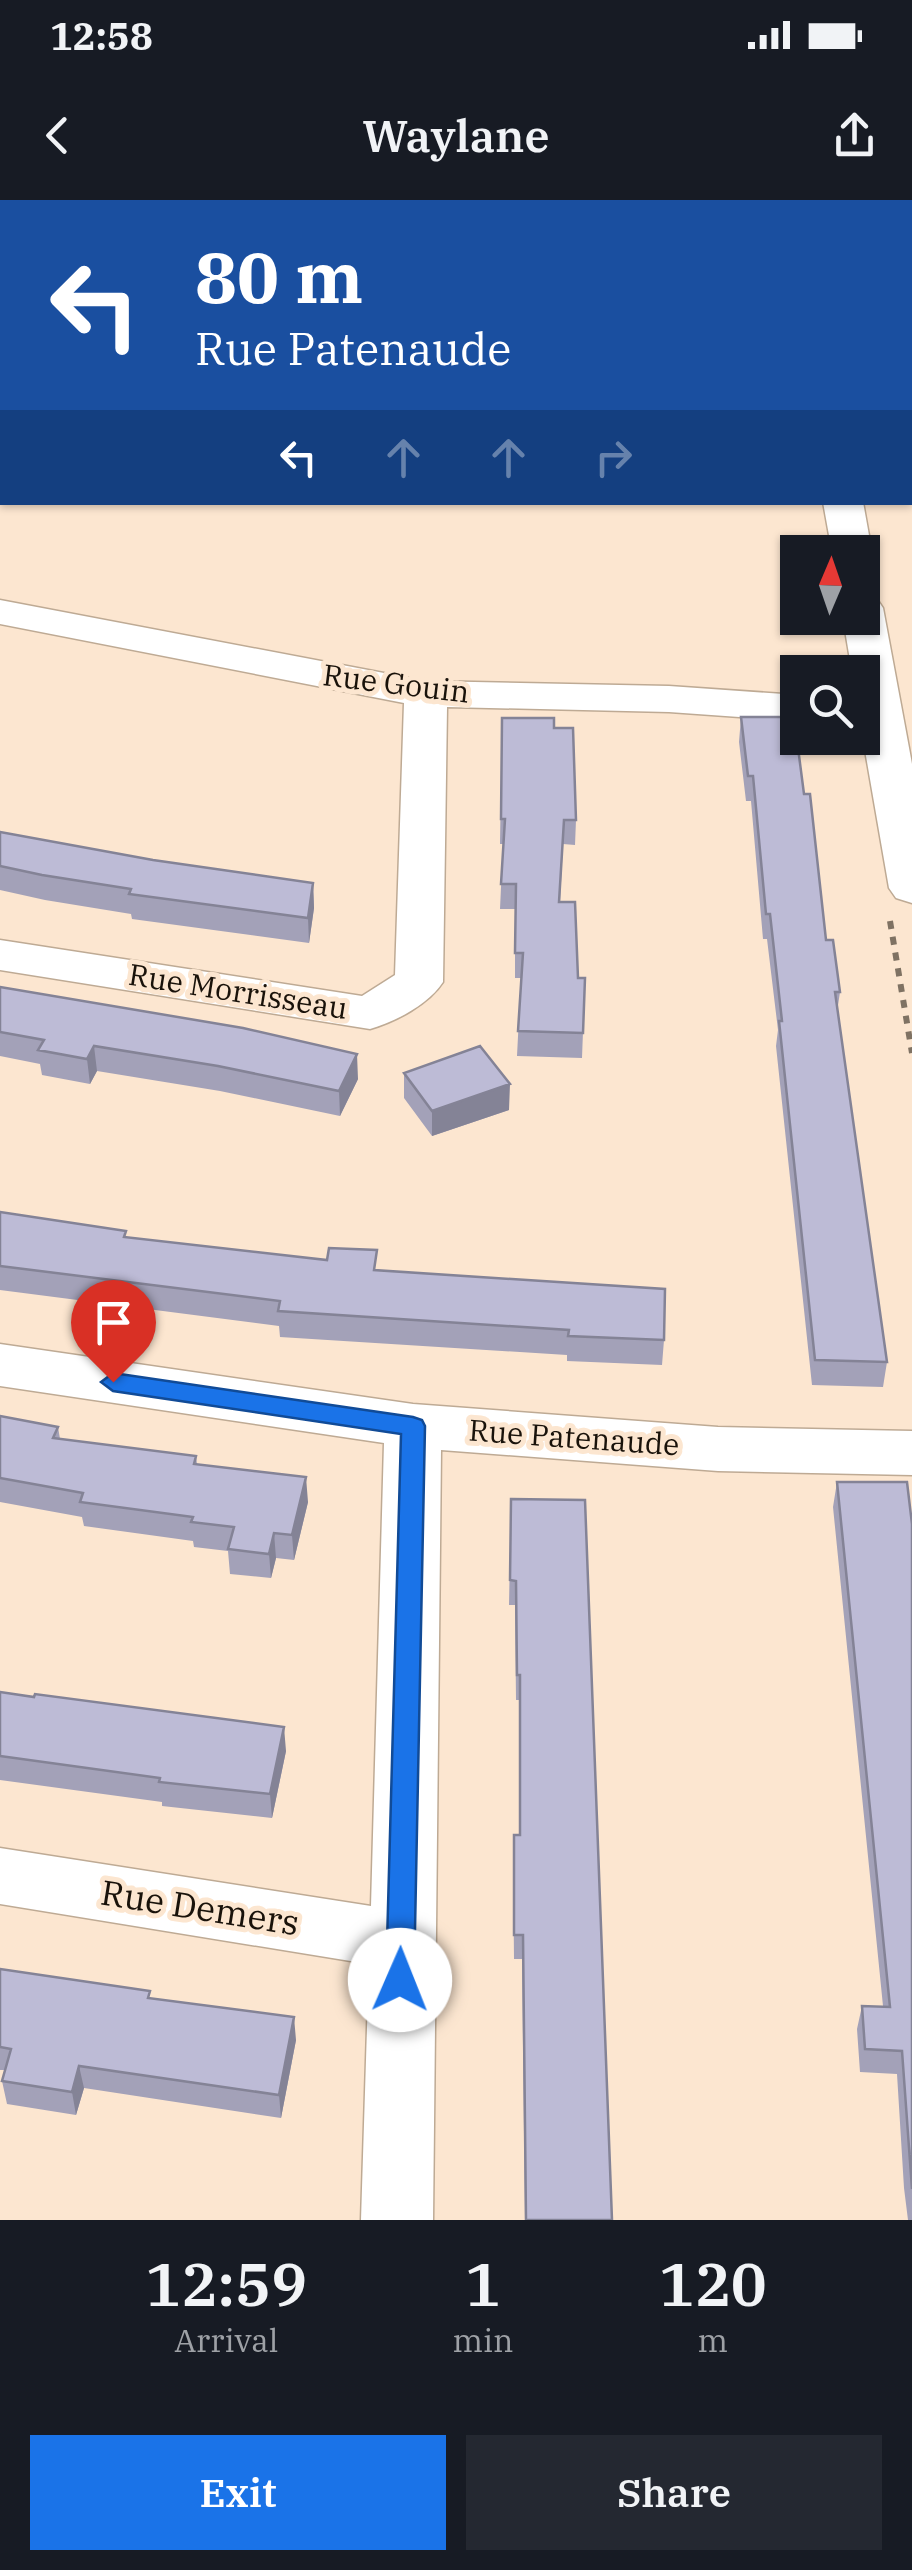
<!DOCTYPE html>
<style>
body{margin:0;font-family:"IBM Plex Serif",serif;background:#242831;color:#f1f3f6;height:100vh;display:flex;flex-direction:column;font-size:38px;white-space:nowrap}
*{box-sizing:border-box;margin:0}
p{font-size:32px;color:#9ea1a6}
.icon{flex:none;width:55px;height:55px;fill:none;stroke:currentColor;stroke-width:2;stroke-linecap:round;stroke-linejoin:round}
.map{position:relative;height:2020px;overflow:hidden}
.details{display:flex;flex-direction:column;background:#171b24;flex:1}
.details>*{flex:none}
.banner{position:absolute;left:0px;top:0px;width:912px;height:305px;box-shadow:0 2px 8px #0004;background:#1a4fa0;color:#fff;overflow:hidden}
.needle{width:65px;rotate:2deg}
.controls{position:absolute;left:780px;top:335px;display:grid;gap:20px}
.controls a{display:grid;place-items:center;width:100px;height:100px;border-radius:0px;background:#171b24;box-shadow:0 2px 8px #0004;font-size:50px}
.pin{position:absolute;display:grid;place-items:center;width:85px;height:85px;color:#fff;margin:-102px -42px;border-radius:50% 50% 50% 0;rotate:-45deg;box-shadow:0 0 10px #0007}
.pin .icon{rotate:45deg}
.me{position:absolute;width:110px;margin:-55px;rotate:1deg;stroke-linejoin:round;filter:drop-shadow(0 0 8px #0008)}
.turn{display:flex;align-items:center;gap:35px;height:210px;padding:0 30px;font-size:45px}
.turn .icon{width:130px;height:130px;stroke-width:2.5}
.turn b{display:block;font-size:70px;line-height:85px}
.lanes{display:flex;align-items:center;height:95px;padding:0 30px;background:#0003;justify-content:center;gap:50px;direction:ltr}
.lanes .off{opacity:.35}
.eta{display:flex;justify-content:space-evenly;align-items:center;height:170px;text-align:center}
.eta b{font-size:60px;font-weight:600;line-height:70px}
.action{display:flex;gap:20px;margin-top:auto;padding:20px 30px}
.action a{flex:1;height:115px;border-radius:0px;background:#1a73e8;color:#fff;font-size:40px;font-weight:600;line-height:115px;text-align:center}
.action a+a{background:#242831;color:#f1f3f6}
.status{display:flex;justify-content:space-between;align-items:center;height:70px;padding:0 50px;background:#171b24;direction:ltr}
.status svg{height:28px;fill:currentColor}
header{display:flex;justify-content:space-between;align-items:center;height:130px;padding:0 30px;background:#171b24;font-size:45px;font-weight:600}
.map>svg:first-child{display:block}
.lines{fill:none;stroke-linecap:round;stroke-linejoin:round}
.minor-casing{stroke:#beaa94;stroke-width:3}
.tertiary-casing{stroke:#beaa94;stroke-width:3}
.path{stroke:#7f7263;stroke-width:6;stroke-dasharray:8 8;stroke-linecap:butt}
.minor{fill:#fff;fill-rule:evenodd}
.tertiary{fill:#fff;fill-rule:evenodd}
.wall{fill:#a3a1b8}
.shaded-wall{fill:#848396}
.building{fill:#bdbbd6;stroke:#848396;stroke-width:2.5}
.route{fill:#1a73e8;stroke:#114b97;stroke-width:2.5}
.labels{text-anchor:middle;stroke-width:10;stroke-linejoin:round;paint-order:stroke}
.street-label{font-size:30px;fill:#19120a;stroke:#fce6d0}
.near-street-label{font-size:35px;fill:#19120a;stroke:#fce6d0}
</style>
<div class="status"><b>12:58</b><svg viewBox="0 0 49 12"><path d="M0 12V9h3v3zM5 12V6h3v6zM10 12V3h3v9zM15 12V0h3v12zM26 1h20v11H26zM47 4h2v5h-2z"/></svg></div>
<header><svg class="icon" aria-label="back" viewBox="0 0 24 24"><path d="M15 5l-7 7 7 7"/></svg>Waylane<svg class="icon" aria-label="share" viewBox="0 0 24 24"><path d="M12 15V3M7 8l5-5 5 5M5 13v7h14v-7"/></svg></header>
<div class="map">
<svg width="912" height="2020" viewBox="0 0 912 2020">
<rect width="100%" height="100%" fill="#fce6d0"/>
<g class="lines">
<defs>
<path id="minor" d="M781,0H815V2H781Z
M910,38H912V58H910Z
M823,302H863L872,352L866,361H862V352H832Z
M862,396L877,399L883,408L912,564V703L896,698L889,688L862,533V472H852L843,418H862Z
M0,400L426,481L669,486L798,495V521L669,512L447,507L443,782C429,804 395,822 370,829L0,770V740L362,796L395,775L404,503L0,424Z
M0,1144L413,1204L718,1227L912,1231V1275L718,1271L441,1250L433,2020H361L369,1764L0,1704V1648L371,1706L384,1243L0,1186Z"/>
<path id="tertiary" d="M0,121H2V144H0Z
M910,221H912V245H910Z"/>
</defs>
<use href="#minor" class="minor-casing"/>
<use href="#tertiary" class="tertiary-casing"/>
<path class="path" d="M890,721L912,853"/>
<use href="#minor" class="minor"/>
<use href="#tertiary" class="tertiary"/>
</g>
<path class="wall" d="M869,0H909L908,2Z
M2,29V84H0V32Z
M741,517L826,740L840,792L837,812L887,1162L883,1187L812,1185L776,846L778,830L767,739H763L751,601H746L739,542Z
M502,518L554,528L576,620L575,645L563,644L560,702L578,778H585L582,858L517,856L521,778H515V709H500L503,644H500Z
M0,632L153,660L313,683L314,708L309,743L132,719L131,714L45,700L0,690Z
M0,787L358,879L340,916L220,891L97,871L90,884L42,875L40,864L0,856Z
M404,873L509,910L432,936L404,898Z
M0,1012L126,1037L378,1070L664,1140L662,1165L567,1161V1155L280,1137L279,1126L0,1090Z
M0,1216L58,1227L60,1239L196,1256L197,1264L308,1302L294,1360L276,1358L271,1378L230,1374L228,1351L194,1347L193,1341L84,1326L82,1317L0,1302Z
M837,1282L912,1324V2020H908L904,1988L897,1874L860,1872L857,1829L862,1806H883L833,1307Z
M511,1299L612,2020H525L522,1759H514L513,1659L519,1635V1500H516L515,1405H509Z
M0,1492L286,1551L272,1618L162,1606V1602L0,1580Z
M0,1769L151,1798L296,1840L281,1918L84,1888L76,1915L7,1904L2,1881L5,1870H0Z"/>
<path class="shaded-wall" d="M93,0H124L121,2H90Z
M313,683L314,708L309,743L308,718Z
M94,846L97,871L90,884L87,859Z
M357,854L358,879L340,916L339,891Z
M510,884L509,910L432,936V911Z
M306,1277L308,1302L294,1360L292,1335Z
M274,1333L276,1358L271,1378L269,1354Z
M284,1527L286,1551L272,1618L270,1594Z
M294,1817L296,1840L281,1918L279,1895Z
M79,1866L84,1888L76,1915L72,1892Z"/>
<path class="building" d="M33,0H93L90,2H31Z
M468,0H667V2H467Z
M2,29V56H0V32Z
M741,517H794L804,594H810L826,740H833L840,792H835L887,1162L815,1160L779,821H782L770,714H766L753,576H748Z
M502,518H554V528H573L576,620H564L559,702H575L578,778H585L583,833L518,831L523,753H515L516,684H501L505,619H501Z
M0,632L153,660L313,683L308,718L129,694L131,689L42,675L0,666Z
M0,787L243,828L357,854L339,891L218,866L94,846L87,859L38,850L44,840L0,832Z
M480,846L510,884L432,911L404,873Z
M0,1012L126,1031L124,1037L327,1060L329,1048L377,1050L374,1070L665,1089L664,1140L568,1136L569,1130L278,1111L280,1101L0,1066Z
M0,1216L58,1227L53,1238L196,1256L194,1264L306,1277L292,1335L274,1333L269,1354L228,1349L234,1327L191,1322L193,1317L80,1302L83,1293L0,1278Z
M837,1282H907L912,1324V1989L902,1851L865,1849L862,1806L890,1807Z
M511,1299L585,1300L612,2020H526L523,1735H514V1635H520V1475H517L516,1381L510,1380Z
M0,1492L34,1497L35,1494L284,1527L270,1594L159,1582L160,1578L0,1556Z
M0,1769L150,1791L148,1798L294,1817L279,1895L79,1866L72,1892L2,1881L11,1849L0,1847Z"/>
<path class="route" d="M113,1173L413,1217L422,1220L425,1226L414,1780L410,1789L400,1793L390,1789L386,1780L401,1234L113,1191L101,1182Z"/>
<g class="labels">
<g class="street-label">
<text transform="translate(396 484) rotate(7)" y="10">Rue Gouin</text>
<text transform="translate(238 792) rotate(9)" y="10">Rue Morrisseau</text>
<text transform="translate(574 1238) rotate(4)" y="10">Rue Patenaude</text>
</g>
<g class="near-street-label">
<text transform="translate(200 1708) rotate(9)" y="12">Rue Demers</text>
</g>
</g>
</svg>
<div class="controls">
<a><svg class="needle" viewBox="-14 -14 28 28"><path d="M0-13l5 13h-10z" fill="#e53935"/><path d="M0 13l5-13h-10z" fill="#9ea1a6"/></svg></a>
<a><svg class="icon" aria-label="search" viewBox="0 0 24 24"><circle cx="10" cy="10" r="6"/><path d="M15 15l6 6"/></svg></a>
</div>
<div class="pin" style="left:113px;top:1182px;background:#d93025"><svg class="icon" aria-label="arrive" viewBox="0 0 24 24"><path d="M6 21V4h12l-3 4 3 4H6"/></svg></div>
<svg class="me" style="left:400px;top:1780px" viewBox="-20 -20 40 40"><circle r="19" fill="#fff"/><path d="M0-13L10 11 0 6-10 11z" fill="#1a73e8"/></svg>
<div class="banner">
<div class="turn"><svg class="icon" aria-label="left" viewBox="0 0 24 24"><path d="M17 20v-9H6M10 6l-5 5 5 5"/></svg><div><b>80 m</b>Rue Patenaude</div></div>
<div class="lanes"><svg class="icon" aria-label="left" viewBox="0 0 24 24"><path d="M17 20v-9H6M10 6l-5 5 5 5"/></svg><svg class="icon off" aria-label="ahead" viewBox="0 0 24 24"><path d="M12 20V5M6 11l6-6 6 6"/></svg><svg class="icon off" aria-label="ahead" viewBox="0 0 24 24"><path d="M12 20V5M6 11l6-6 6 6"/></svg><svg class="icon off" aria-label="right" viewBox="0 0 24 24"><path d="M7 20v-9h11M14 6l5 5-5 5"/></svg></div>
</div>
</div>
<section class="details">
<div class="eta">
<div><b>12:59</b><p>Arrival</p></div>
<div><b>1</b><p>min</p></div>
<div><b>120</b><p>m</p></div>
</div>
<div class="action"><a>Exit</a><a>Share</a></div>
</section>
